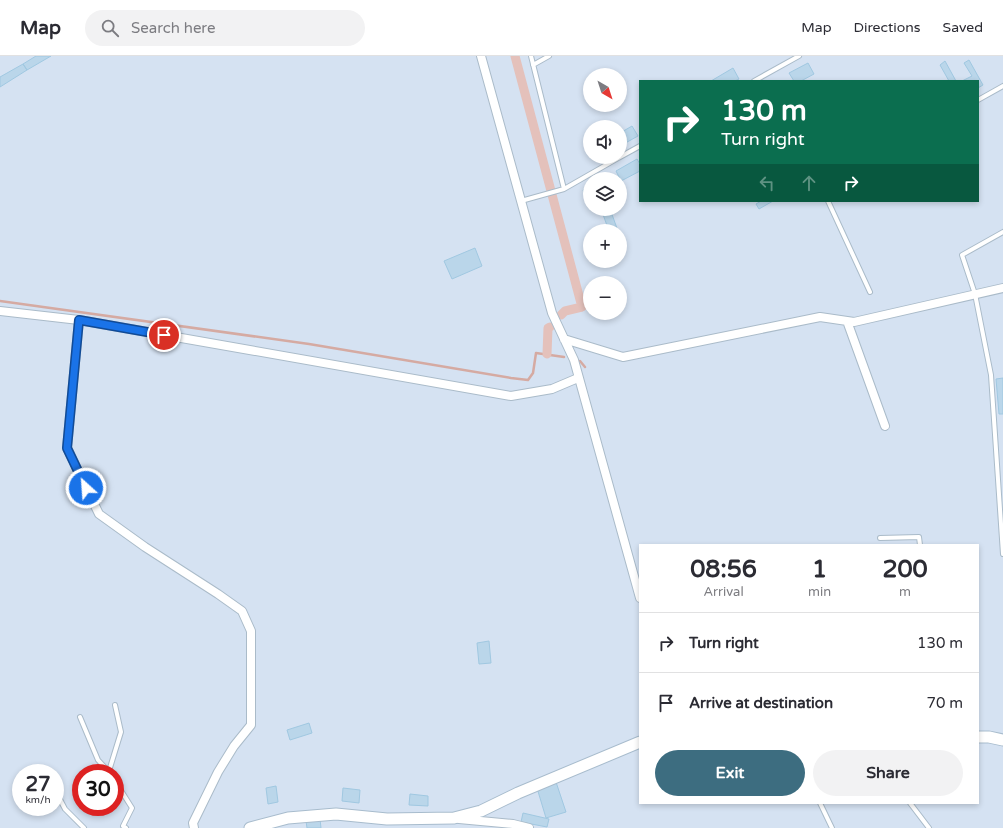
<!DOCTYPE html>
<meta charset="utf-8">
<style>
body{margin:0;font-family:"Varela Round",sans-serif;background:#f2f2f3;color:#2b2b33;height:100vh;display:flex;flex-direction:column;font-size:15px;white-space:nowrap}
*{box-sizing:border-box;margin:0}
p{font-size:13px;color:#7c7c81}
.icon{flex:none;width:22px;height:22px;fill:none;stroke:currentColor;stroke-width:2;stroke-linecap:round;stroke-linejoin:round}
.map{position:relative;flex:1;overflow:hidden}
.panel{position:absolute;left:639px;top:488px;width:340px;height:260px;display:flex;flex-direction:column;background:#fff;border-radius:0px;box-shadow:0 2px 6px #0003}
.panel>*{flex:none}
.banner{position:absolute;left:639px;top:24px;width:340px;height:122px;border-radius:0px;box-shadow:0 2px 6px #0003;background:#0b6e4f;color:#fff;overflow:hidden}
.needle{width:26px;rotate:141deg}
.fabs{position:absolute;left:583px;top:12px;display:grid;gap:8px}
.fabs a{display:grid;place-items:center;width:44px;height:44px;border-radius:50%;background:#fff;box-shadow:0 2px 6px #0003;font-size:20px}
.speed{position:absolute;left:12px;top:708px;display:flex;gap:8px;font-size:20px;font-weight:700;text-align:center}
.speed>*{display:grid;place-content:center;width:52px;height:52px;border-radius:50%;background:#fff;box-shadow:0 2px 6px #0003;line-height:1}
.speed small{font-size:10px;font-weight:400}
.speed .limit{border:6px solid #d22;background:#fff;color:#111}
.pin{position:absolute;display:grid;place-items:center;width:34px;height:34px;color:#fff;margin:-17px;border:2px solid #fff;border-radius:50%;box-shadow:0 1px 4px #0007}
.me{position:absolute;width:44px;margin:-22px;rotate:334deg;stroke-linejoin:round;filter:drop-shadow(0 0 3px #0008)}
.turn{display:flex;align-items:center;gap:14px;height:84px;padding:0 16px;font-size:18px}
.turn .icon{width:52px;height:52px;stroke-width:2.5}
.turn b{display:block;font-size:28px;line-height:34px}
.lanes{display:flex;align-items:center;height:38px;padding:0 16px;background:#0003;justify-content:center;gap:20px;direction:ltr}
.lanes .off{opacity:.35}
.eta{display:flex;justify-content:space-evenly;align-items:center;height:68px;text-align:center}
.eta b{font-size:24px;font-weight:700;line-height:28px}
.primary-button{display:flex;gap:8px;margin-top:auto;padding:8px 16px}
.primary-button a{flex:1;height:46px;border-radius:24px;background:#3d6d80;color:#fff;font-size:16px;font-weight:700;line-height:46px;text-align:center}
.primary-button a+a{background:#f2f2f3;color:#2b2b33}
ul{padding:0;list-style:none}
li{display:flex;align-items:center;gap:12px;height:60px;padding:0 16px;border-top:1px solid #e1e1e2}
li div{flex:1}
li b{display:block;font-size:15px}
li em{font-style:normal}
header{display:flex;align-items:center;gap:24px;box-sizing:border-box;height:56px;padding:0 20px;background:#fff;border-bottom:1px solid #e1e1e2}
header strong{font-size:19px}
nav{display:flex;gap:22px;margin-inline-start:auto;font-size:14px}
.search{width:280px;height:36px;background:#f2f2f3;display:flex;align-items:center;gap:10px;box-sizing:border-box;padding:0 14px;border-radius:22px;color:#7c7c81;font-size:15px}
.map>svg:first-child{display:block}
.residential{fill:#d5e2f2;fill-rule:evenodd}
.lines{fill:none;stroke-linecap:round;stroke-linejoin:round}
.stream{stroke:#d5aaa2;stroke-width:2.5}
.canal{stroke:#e4c1bb;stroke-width:9}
.building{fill:#bad6ea;stroke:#a0c8e1}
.lane-casing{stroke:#aabbc9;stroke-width:6}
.street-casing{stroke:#aabbc9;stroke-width:10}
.secondary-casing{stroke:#a8bccd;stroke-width:13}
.lane{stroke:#fff;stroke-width:4}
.street{stroke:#fff;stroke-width:8}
.secondary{stroke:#fff;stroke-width:11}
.route-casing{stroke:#114b97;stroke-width:10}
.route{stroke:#1a73e8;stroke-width:7}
</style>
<header>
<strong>Map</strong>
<div class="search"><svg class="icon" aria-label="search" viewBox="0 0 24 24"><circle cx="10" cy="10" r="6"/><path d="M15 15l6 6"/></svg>Search here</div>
<nav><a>Map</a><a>Directions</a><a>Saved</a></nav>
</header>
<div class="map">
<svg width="1003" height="772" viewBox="0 0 1003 772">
<rect width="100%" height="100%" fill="#e6eefb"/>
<path class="residential" d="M0,0H1003V772H0ZM590,19H620V49H590ZM640,25H978V145H640ZM590,71H620V101H590ZM590,123H620V153H590ZM590,175H620V205H590ZM590,227H620V257H590ZM640,489H978V747H640ZM21,717H55V751H21ZM81,717H115V751H81Z"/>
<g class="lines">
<path class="stream" d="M0,245L309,288L511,322L528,324L533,317L536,297L564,301
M580,305L585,311"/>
<path class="canal" d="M515,0L582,251L565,255L561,259
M547,298L548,272L550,271"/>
</g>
<path class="building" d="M36,0H51L27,14L23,8Z
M969,4L983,29L978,32V25H962L972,20L964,7Z
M945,5L956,25H949L940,9Z
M808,7L814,18L801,25H794L789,17Z
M23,8L27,14L0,31V21Z
M733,12L739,23L735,25H711Z
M632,70L638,80L620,90V77Z
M637,103L640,108V115L621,125L616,115Z
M590,130V142L588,144L583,134Z
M761,145H773L759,153L756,148Z
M601,153H610L618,175H609Z
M475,192L482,210L452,223L444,205Z
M1003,322V358H999L996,323Z
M489,585L491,607L479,608L477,587Z
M309,667L312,677L290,684L287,674Z
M556,726L566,756L546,762L537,732Z
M276,730L278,746L268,748L266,732Z
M343,732L360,734L359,747L342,745Z
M410,738L428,740V750L409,749Z
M523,757L549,763L547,771L521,766Z
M320,763L321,772H307L306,765Z"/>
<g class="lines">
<defs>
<path id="lane" d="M531,0L564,133
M533,9L549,0
M754,25L799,0
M978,44L1003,30
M620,101L640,90
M521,145L564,133L620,101
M828,145L870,236
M1003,176L962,199L975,238L991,319L1003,498
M880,482L919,481L920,489
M80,661L98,704L110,717
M109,715L121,676L115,649
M115,725L132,752L123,770L126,772
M55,734L65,753L84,772
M820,747L832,772
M910,747L929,772"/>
<path id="street" d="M481,0L552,257L574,304L640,542
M0,255L79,264L511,340L552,333L578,322
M79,264L67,392L99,458L145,491L218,538L242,555L251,575V669L234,690L218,716L193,767L194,772
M847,265L885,370
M564,283L623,301L820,261L854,266L1003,232
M459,763L513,768L529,772"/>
<path id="secondary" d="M978,681H989L1003,684
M250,772L288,762L336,758L387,763L454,762L481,755L518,737L640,686"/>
</defs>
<use href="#lane" class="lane-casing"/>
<use href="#street" class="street-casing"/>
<use href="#secondary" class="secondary-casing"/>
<use href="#lane" class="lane"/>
<use href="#street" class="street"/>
<use href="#secondary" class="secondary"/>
</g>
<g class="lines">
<defs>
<path id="route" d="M86,432L67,392L79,264L164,279"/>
</defs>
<use href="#route" class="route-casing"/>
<use href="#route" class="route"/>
</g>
</svg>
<div class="fabs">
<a><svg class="needle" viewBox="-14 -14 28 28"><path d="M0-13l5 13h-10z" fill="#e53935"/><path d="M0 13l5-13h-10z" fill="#7c7c81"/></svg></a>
<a><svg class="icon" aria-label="sound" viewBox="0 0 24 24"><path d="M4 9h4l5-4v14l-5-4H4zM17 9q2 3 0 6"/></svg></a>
<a><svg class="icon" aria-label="layers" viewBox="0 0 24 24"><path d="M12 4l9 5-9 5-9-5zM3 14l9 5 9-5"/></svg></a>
<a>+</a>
<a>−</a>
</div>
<div class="speed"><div>27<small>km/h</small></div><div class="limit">30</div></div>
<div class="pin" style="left:164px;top:279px;background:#d93025"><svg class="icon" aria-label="arrive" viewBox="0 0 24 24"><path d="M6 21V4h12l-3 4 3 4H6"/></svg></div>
<svg class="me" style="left:86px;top:432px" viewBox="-20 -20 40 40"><circle r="17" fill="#1a73e8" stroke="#fff" stroke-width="3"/><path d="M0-11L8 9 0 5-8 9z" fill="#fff"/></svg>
<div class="banner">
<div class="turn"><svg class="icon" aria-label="right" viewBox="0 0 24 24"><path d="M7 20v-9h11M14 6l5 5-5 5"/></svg><div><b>130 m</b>Turn right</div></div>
<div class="lanes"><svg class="icon off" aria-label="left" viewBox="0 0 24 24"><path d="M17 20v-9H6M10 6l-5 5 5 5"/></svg><svg class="icon off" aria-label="ahead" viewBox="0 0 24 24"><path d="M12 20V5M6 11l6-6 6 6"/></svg><svg class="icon" aria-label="right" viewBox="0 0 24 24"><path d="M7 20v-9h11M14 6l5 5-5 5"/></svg></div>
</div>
<section class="panel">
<div class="eta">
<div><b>08:56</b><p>Arrival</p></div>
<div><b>1</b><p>min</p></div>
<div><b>200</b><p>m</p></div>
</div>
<ul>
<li><svg class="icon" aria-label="right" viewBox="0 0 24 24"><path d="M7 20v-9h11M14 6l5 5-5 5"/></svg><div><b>Turn right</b></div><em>130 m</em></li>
<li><svg class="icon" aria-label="arrive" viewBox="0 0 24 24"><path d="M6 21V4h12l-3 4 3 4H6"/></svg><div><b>Arrive at destination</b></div><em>70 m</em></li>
</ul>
<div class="primary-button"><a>Exit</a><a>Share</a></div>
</section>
</div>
